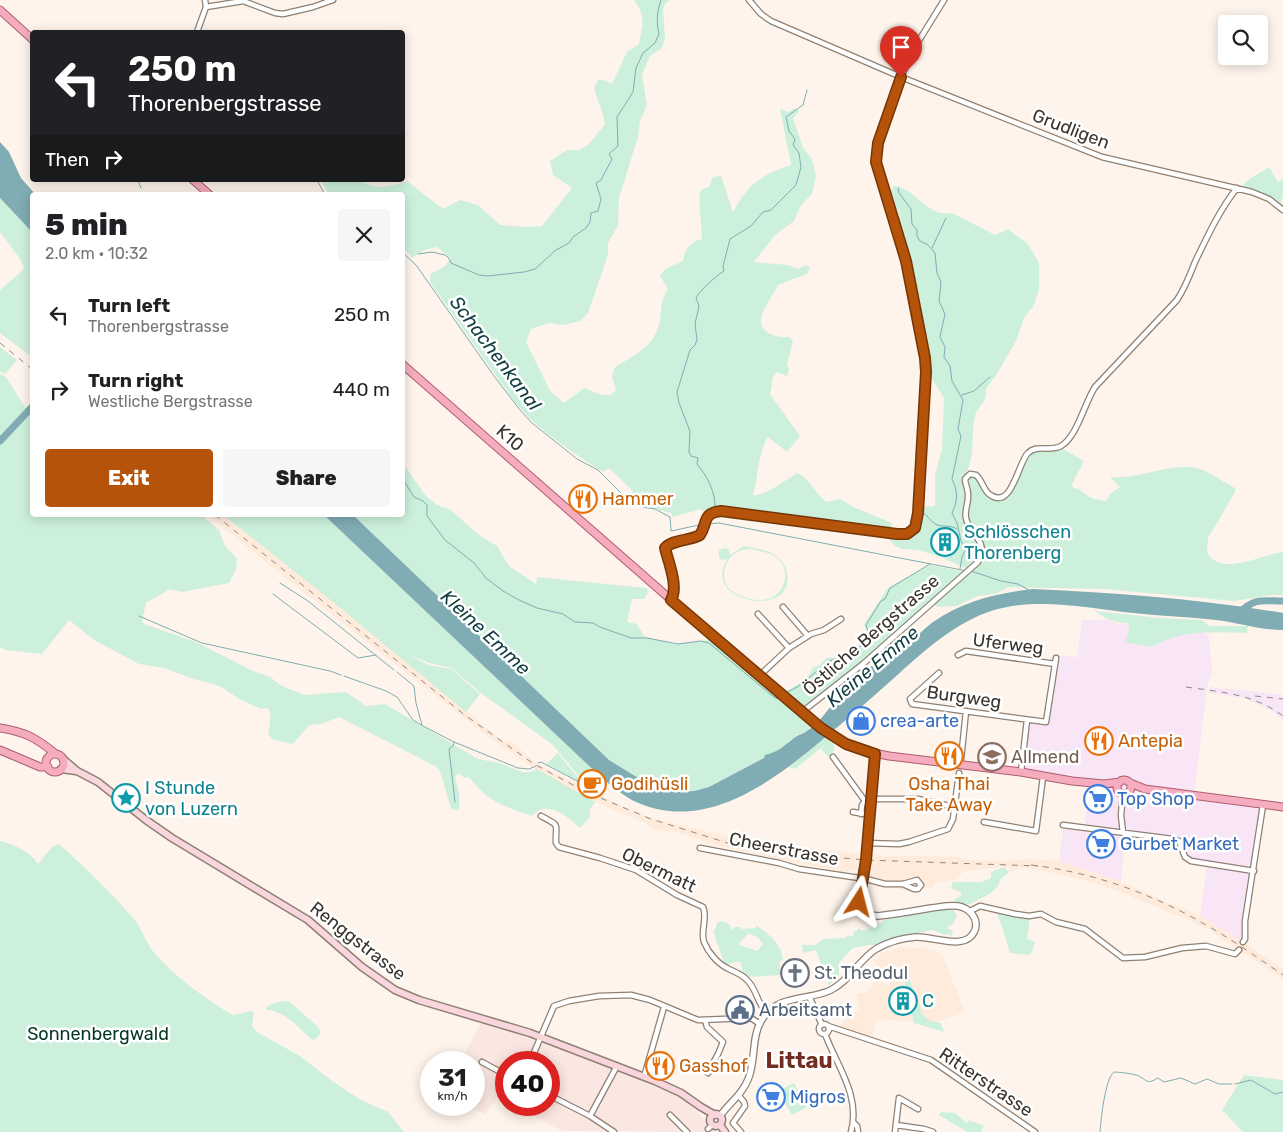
<!DOCTYPE html>
<meta charset="utf-8">
<style>
body{margin:0;font-family:Rubik,sans-serif;background:#f6f6f6;color:#202124;height:100vh;display:flex;flex-direction:column;font-size:19px;white-space:nowrap}
*{box-sizing:border-box;margin:0}
p{font-size:16px;color:#757577}
.icon{flex:none;width:28px;height:28px;fill:none;stroke:currentColor;stroke-width:2;stroke-linecap:round;stroke-linejoin:round}
.map{position:relative;flex:1;overflow:hidden}
.drawer{position:absolute;left:30px;top:192px;width:375px;height:325px;display:flex;flex-direction:column;background:#fff;border-radius:5px;box-shadow:0 2px 12px #0003}
.drawer>*{flex:none}
.guide{position:absolute;left:30px;top:30px;width:375px;height:152px;border-radius:5px;box-shadow:0 2px 12px #0003;background:#202124;color:#fff;overflow:hidden}
.buttons{position:absolute;left:1218px;top:15px;display:grid;gap:10px}
.buttons a{display:grid;place-items:center;width:50px;height:50px;border-radius:5px;background:#fff;box-shadow:0 2px 12px #0003;font-size:25px}
.speed{position:absolute;left:420px;top:1051px;display:flex;gap:10px;font-size:25px;font-weight:700;text-align:center}
.speed>*{display:grid;place-content:center;width:65px;height:65px;border-radius:50%;background:#fff;box-shadow:0 2px 12px #0003;line-height:1}
.speed small{font-size:12px;font-weight:400}
.speed .limit{border:8px solid #d22;background:#fff;color:#111}
.pin{position:absolute;display:grid;place-items:center;width:42px;height:42px;color:#fff;margin:-51px -21px;border-radius:50% 50% 50% 0;rotate:-45deg;box-shadow:0 0 5px #0007}
.pin .icon{rotate:45deg}
.me{position:absolute;width:55px;margin:-28px;rotate:9deg;stroke-linejoin:round;filter:drop-shadow(0 0 4px #0008)}
.turn{display:flex;align-items:center;gap:18px;height:105px;padding:0 15px;font-size:22px}
.turn .icon{width:65px;height:65px;stroke-width:2.5}
.turn b{display:block;font-size:35px;line-height:42px}
.then{display:flex;align-items:center;height:48px;padding:0 15px;background:#0003;gap:10px;font-size:19px}
.round{display:grid;place-items:center;flex:none;width:52px;height:52px;border-radius:5px;background:#f6f6f6}
.summary{display:flex;align-items:center;justify-content:space-between;height:85px;padding:0 15px}
h1{font-size:30px;font-weight:800;line-height:38px}
.cta{display:flex;gap:10px;margin-top:auto;padding:10px 15px}
.cta a{flex:1;height:58px;border-radius:5px;background:#b45309;color:#fff;font-size:20px;font-weight:800;line-height:58px;text-align:center}
.cta a+a{background:#f6f6f6;color:#202124}
ul{padding:0;list-style:none}
li{display:flex;align-items:center;gap:15px;height:75px;padding:0 15px}
li div{flex:1}
li b{display:block;font-size:19px}
li em{font-style:normal}
.map>svg:first-child{display:block}
.commercial{fill:#fbe7e1}
.industrial{fill:#f8e5f6}
.built{fill:#feebdc}
.green{fill:#cdf0dc;fill-rule:evenodd}
.water{fill:#7fadb3}
.lines{fill:none;stroke-linecap:round;stroke-linejoin:round}
.stream{stroke:#7fadb3;stroke-width:1}
.river{stroke:#7fadb3;stroke-width:7}
.minor-casing{stroke:#8f8074;stroke-width:7}
.tertiary-casing{stroke:#8f8074;stroke-width:8}
.secondary-casing{stroke:#8f8074;stroke-width:9}
.primary-casing{stroke:#ad5e6f;stroke-width:9}
.minor{stroke:#fff;stroke-width:4.5}
.tertiary{stroke:#fff;stroke-width:5.5}
.secondary{stroke:#f9d6de;stroke-width:6}
.primary{stroke:#f4acbe;stroke-width:7}
.rail{stroke:#918982;stroke-width:1;stroke-dasharray:6 6;stroke-linecap:butt}
.route-casing{stroke:#753606;stroke-width:12}
.route{stroke:#b45309;stroke-width:9}
.labels{text-anchor:middle;stroke-width:5;stroke-linejoin:round;paint-order:stroke}
.street-label{font-size:18px;fill:#39332d;stroke:#fff}
.food-label{font-size:18px;fill:#c56008;stroke:#fff;text-anchor:start}
.culture-label{font-size:18px;fill:#0d838f;stroke:#fff;text-anchor:start}
.shop-label{font-size:18px;fill:#366cbe;stroke:#fff;text-anchor:start}
.education-label{font-size:18px;fill:#785e54;stroke:#fff;text-anchor:start}
.worship-label{font-size:18px;fill:#5b616d;stroke:#fff;text-anchor:start}
.service-label{font-size:18px;fill:#4e5e75;stroke:#fff;text-anchor:start}
.park-label{font-size:18px;fill:#043722;stroke:#fff}
.water-label{font-size:19px;font-style:italic;fill:#113d43;stroke:#fff}
.district-label{font-size:22px;font-weight:bold;fill:#732e23;stroke:#fff}
</style>
<div class="map">
<svg width="1283" height="1132" viewBox="0 0 1283 1132">
<rect width="100%" height="100%" fill="#fef4eb"/>
<path class="commercial" d="M482,1022L545,1043L663,1087L681,1097L695,1109L716,1132L562,1131L512,1105H549V1062H506V1102L498,1097L485,1114L466,1105H474V1062H460Z"/>
<path class="industrial" d="M1082,620H1108L1118,624L1129,623L1128,633L1152,647L1164,639L1205,631L1209,638L1212,672L1207,687L1194,796L1263,805L1243,942L1200,916L1207,866L1182,861L1176,843L1125,836L1121,882L1094,872L1059,862L1064,823L1085,825L1089,785L1018,770L1024,722L1044,719L1053,655L1077,657Z
M1210,687L1283,695V720L1271,710L1245,698L1209,693Z"/>
<path class="built" d="M208,515H223L333,602L504,742L510,741L534,761L549,770L620,805L651,818L738,839L864,855L957,857L968,860L1005,861L1029,859L1051,860L1072,865L1121,882L1200,916L1241,941L1283,969V979L1209,930L1191,921L1115,890L1080,879L1045,871L1022,868L1009,872V867H1002L963,871L958,879L934,883L932,888L909,891L865,881L866,872L850,870L844,872L793,862L720,846L675,832L653,829L643,822L595,802L563,784L532,767L487,736L283,576Z
M902,947L923,948L938,952L944,959L965,1012L926,1026L913,1022L877,1019L871,1037L840,1026L850,1014L859,1010L857,993H866L877,978L888,986L894,978L873,962L881,953Z"/>
<path class="green" d="M634,0H670L666,3L663,10L665,39L662,48L650,56L642,74L647,105L640,121L638,137L619,198L618,225L608,243V255L588,313L580,321L564,325L549,323L531,329L526,342L550,391L564,403L584,388L602,395H611L616,390L612,377L614,368C635,354 656,347 660,319C662,304 660,303 668,289L660,276L665,269L683,261C685,249 690,242 702,239L699,195L702,189L709,187L713,177L721,176L733,212C748,184 761,175 791,165L780,109L789,112L794,108L799,111L793,118L803,148L812,159L816,176L812,194L801,205L794,221L775,235L754,262L788,265L798,269L806,265L810,268L807,274L778,285C773,298 751,319 766,331C774,337 779,337 789,337L793,341L787,364L789,369L787,376L776,372L773,377L770,394L800,436L787,452L768,437C757,455 759,475 753,495C765,496 786,480 797,473C809,478 816,494 826,502L841,499L853,507L892,523L891,530L893,532L719,510L707,513L700,509L673,517L671,513L644,506L629,496L633,491L609,468L603,472C571,451 538,431 514,401L430,282V274L444,267L451,258L437,247L424,250L412,258L409,253L403,249L402,195H329L321,180H361C372,191 394,186 407,181L443,209L460,200L478,205L500,225L526,227L542,226L572,188L553,175L550,161L567,150H579L589,144L605,124C603,111 597,100 594,88L598,80H603L612,84L627,52L639,44C643,24 646,17 634,0Z
M1269,167L1278,182L1283,179V197L1281,201L1283,208L1268,197L1242,186L1248,180Z
M894,186C916,188 927,218 952,213L995,235L1008,229L1028,244L1039,263V290L1033,307L1025,316L1016,341L998,372L986,389C987,406 977,404 975,417C970,439 977,458 963,478L967,492L964,516L980,545L979,559L968,569L938,556L918,550L902,549L894,545L885,535C909,537 914,541 919,514L924,518L919,509L923,507L935,506V475L942,449L944,398L927,371L897,230L899,215L898,210L894,209L889,193Z
M0,198L32,232V357L0,333V290L22,271L24,268L21,260L0,232Z
M0,347L17,360L5,374L0,371Z
M0,374L6,377L30,415L32,413V515H201L219,530L225,546L237,559L236,570L229,583L182,592L170,589L146,603L142,621L144,624L196,642L253,671L270,677L282,686L305,695L346,692L366,706L385,704L478,759L499,763L522,772H530L537,769L595,802L590,809V817L580,828C566,815 547,799 532,816C503,806 488,802 469,777L465,778L459,774L455,776L459,793V810L451,809L441,774L437,767L339,717L321,724L309,725L293,744L274,740L268,734C270,725 272,717 268,708L261,709L239,699L220,686L191,678L164,668L139,664L94,640L69,620L42,654L5,650L0,647Z
M1062,448L1084,461L1071,486L1076,489L1077,488C1090,497 1090,499 1106,501L1111,493L1120,487L1110,477C1141,480 1170,461 1200,469C1212,473 1223,482 1235,488V492L1208,538L1207,552C1221,578 1261,554 1283,552V595H1272L1234,601L1104,589L1009,587L995,594L977,596L957,606L937,607L933,603L978,566L983,558L984,544L968,521L967,478L972,476L977,478L986,492L1002,498L1021,472L1022,466L1031,452Z
M403,463L425,495L437,505L451,510L479,535L497,546L509,566L536,584L537,577L646,588L649,591L644,599H632L627,622L637,624L644,636L674,644L712,640L811,727L807,731L799,734L773,754L766,755L764,758L709,787L694,791L676,792L648,784L609,760L353,515H402Z
M223,515H324L605,781L590,780L586,785L553,745L481,693L451,668L429,663L410,655L428,665L451,669L480,694L466,712L333,602Z
M744,546C760,549 780,551 786,569C802,619 699,606 727,559L722,560L719,557V550L726,548L729,550L730,555ZM750,549C758,551 769,552 776,557C793,570 785,598 763,600C752,601 731,595 726,584C719,567 733,548 750,549Z
M930,565L965,572L862,663L804,708L787,693L788,690C799,683 808,681 813,667L820,665L826,658L841,657C851,648 860,647 867,633L864,624L888,588Z
M1095,611L1159,618L1202,620L1210,626H1248L1247,633C1215,632 1180,629 1152,647L1125,642L1128,633L1129,623C1115,623 1107,620 1095,611Z
M825,737L831,741L829,742L834,743V750L830,758L821,749L826,744L795,769L789,767Z
M558,753L582,783L546,764Z
M0,841C14,844 31,852 38,864L52,847L59,844C86,868 111,893 135,920C142,929 145,941 152,950C174,977 201,995 229,1013L234,1015L251,1011L254,1013L252,1026L257,1032L300,1056L332,1081L361,1100L388,1112L404,1132H0Z
M1004,867L1009,872L1000,880L998,886L991,893L968,905L957,902L954,900L962,895L960,892L951,888L953,882H981L991,878V872Z
M944,909H953L957,915L953,924L946,928L953,931L952,936L947,934L944,935L933,930L887,940L878,945H869L853,948L839,963V975L829,985L816,950L803,953L802,945H815L824,939L845,938L849,935L852,937L855,931L859,928L862,931L883,922V920Z
M996,912L1030,917L1027,939L1035,942L1032,952L1028,955L1010,953L1001,924Z
M720,921L728,923L733,931L734,927H740L742,929L755,928L757,926C770,935 782,944 783,960L780,961V975L748,977L744,975L740,961L725,965L713,931L715,930L717,923ZM749,933L758,938L763,944L757,951L740,945L739,943Z
M909,978L923,1015L930,1021L941,1023L944,1032L914,1023L907,996L905,979Z
M282,1001L290,1002L318,1027L321,1033L317,1038L312,1040C299,1028 284,1010 266,1010V1007L274,1003Z
M1244,1075L1283,1080V1132H1243L1222,1110Z
M794,1083L807,1107L792,1115L778,1091Z
M941,1112L955,1113L967,1123L969,1120L984,1126L981,1132H967L939,1115Z"/>
<path class="water" d="M0,142L9,152L21,178L36,195H32V232L0,198Z
M324,515H353L609,760L648,784L676,792L694,791L709,787L764,758L765,755C778,752 784,746 794,738C799,734 803,734 807,731C824,720 834,699 848,686C866,668 888,655 909,641C918,636 925,628 933,622C963,601 997,593 1033,589C1117,593 1200,599 1283,613V630C1260,630 1240,623 1216,620C1189,617 1161,616 1133,613C1088,608 1038,597 994,610C955,622 924,651 894,678C871,699 847,719 822,740C772,782 705,833 636,802C625,797 615,788 605,781Z"/>
<g class="lines">
<path class="stream" d="M138,180L141,188
M317,180L325,195
M898,188L899,193L911,209L912,224L917,230V236L920,241L928,245L935,253L937,273L941,282L939,301L945,314L940,337L945,347L944,357L950,366L952,381L963,400L958,429L961,436L952,479C958,491 958,501 952,513L957,523L961,541L966,549L962,557L960,569
M932,248L946,218
M402,252L416,265L494,376L520,410L532,423L577,459L598,470L623,495L642,507L655,509L670,517L671,531L704,524
M418,254L432,252L445,255L448,257L451,263L479,275L488,276L524,272L535,269L556,250L569,243L573,237L586,228L590,222L591,213L598,211L601,199L596,183L601,180L612,159L609,154L618,146L617,117L633,92L636,68L643,53L655,43L659,34C656,21 657,12 661,0
M962,395L974,391L990,377
M402,469L404,481L414,497L423,501L427,505V516L445,540L474,563L486,578L503,591L519,600L537,608L563,614L575,622L593,623L600,627L631,638H647L678,644L701,641L709,643L770,694L777,699L779,698
M715,509C716,492 707,476 697,464L698,458L691,456L689,452L690,431L679,403L677,392L690,350L695,345L697,340L695,324L699,306L696,298C699,291 717,275 724,271L723,266L730,239L751,226L763,212L771,210L796,185L801,167L799,153L793,145L795,139L789,131L786,117L803,105L807,90
M922,511C927,515 931,522 937,525C944,527 951,525 957,529
M708,524L719,523L967,571
M971,571L1001,581L1018,584L1029,590
M280,583L308,601L394,670
M273,594L358,658L376,655
M139,616L202,643L330,671L341,675
M869,634L866,625L881,601L885,599L890,588L930,564
M397,672L414,686L416,703L422,725
M344,676L386,691L397,697L413,720L423,726L454,742L518,768L529,769L536,766
M786,693L799,686L829,661L841,657L849,650L860,647L868,636
M454,742L453,746L449,749L455,802
M538,763L541,762L579,782L600,776
M1235,1084L1251,1080L1275,1094L1283,1092
M1100,1132C1101,1119 1105,1079 1114,1072C1118,1072 1136,1074 1139,1076C1149,1082 1147,1084 1158,1078L1164,1082L1181,1078L1195,1084L1207,1079L1219,1084H1232"/>
<path class="river" d="M0,441L32,407
M1239,613C1255,597 1262,601 1283,601"/>
<defs>
<path id="minor" d="M749,0L761,14L771,21L901,77L1102,157L1252,192L1269,199L1283,210
M206,7L243,1L275,13L283,14L313,7L333,0
M197,32L206,7L205,0
M671,600C680,587 668,561 665,548C673,539 690,541 700,535C711,518 701,509 730,512L897,535L907,534L915,528L918,513L926,372L925,359L906,261L878,173L876,154L901,77L915,47L944,0
M783,607L808,636
M758,614L789,648
M958,655L966,651L1055,664
M939,673L910,699L912,704L1046,722L1056,658
M759,676L789,648L811,634L824,630L841,619
M802,712L863,664L978,562C990,539 969,537 966,518C964,510 969,503 968,494C968,489 965,484 965,479L970,474L976,475C982,480 983,489 989,494C1012,512 1018,462 1028,453C1037,444 1050,452 1061,446C1077,437 1085,402 1095,387L1177,300C1185,288 1190,275 1195,262C1207,237 1220,209 1237,188
M833,757L865,801L862,805L861,814
M961,760L966,711
M1021,772L1027,720
M871,799H918L954,807
M853,812L870,815
M541,816C562,827 555,823 556,843L559,847L600,858L636,870L677,895L703,907C708,918 700,931 704,942C708,952 717,963 727,968C734,972 742,974 747,980C757,989 757,1004 767,1013
M984,822L1036,831L1043,777
M1063,825L1172,839L1179,841L1185,857L1191,861L1254,871
M1123,833L1121,815L1123,794
M867,843L899,844L909,842L948,829L953,819L959,773
M700,848L779,863L799,869L866,879L885,884H903L917,880L921,885L918,889H914L903,884
M970,911L980,906L1015,914L1029,916L1041,914L1056,922L1085,929L1123,958L1145,957L1182,948L1206,946L1235,954L1239,950
M1243,942L1245,939V921L1263,805
M809,996L822,1025
M705,1020L707,1027L723,1042L718,1054L708,1073
M819 1029a5 5 0 1 1 10 0a5 5 0 1 1-10 0Z
M828,1026L931,1060L1035,1132
M825,1034C837,1066 861,1096 851,1132
M482,1062L506,1075
M530,1062L554,1006L569,1001L599,996L631,995L650,1000L698,1020L751,1018L760,1024
M644,1077L664,1007
M549,1095L590,1116L614,1132
M739,1096L744,1102L745,1106L733,1123L741,1132
M670,1115L687,1132
M590,1116L617,1066
M854,1123L857,1126L858,1132
M896,1125L924,1129L933,1132
M708,1129L712,1125
M895,1132L899,1098L918,1109"/>
<path id="tertiary" d="M720,1116C730,1102 743,1094 749,1077C756,1058 751,1035 763,1018C779,994 808,1001 831,990C849,981 859,960 876,949C888,942 902,938 916,937C933,936 967,952 975,930C979,918 969,908 958,906C949,905 940,907 931,908C914,911 896,914 878,916L871,915L865,912L861,906L859,898L866,860L875,754"/>
<path id="secondary" d="M63,759L77,771L98,782L146,820L172,838L308,920L362,967L395,990L419,1000L530,1033L655,1081L681,1093L701,1107L715,1115
M61,769L76,771
M710 1120a6 6 0 1 1 12 0a6 6 0 1 1-12 0Z
M720,1125L725,1132"/>
<path id="primary" d="M0,10L32,39
M193,180L210,195
M402,364L701,626L810,720L840,741L864,751L889,756L1021,772L1072,781L1104,784L1120,782
M0,728C26,732 36,738 56,754
M0,750L40,767H48
M46 763a9 9 0 1 1 18 0a9 9 0 1 1-18 0Z
M1117 787a7 7 0 1 1 14 0a7 7 0 1 1-14 0Z
M1130,783L1145,789L1283,807"/>
</defs>
<use href="#minor" class="minor-casing"/>
<use href="#tertiary" class="tertiary-casing"/>
<use href="#secondary" class="secondary-casing"/>
<use href="#primary" class="primary-casing"/>
<use href="#minor" class="minor"/>
<use href="#tertiary" class="tertiary"/>
<use href="#secondary" class="secondary"/>
<use href="#primary" class="primary"/>
<path class="rail" d="M0,343L32,369
M215,515L466,716L534,764L586,792L651,819L734,845L775,852L866,860L1038,866
M1186,687C1221,692 1254,694 1283,716
M1255,696L1283,699
M1031,865C1092,872 1153,894 1206,925C1233,940 1258,958 1283,975"/>
</g>
<g class="lines">
<defs>
<path id="route" d="M859,902L866,860L875,754L846,744L821,728L671,600C679,587 668,561 665,548C673,539 690,541 700,535C708,523 702,513 721,511L897,534H907L915,528L918,513L926,372L925,358L906,261L876,162L878,143L901,77"/>
</defs>
<use href="#route" class="route-casing"/>
<use href="#route" class="route"/>
</g>
<defs>
<symbol id="restaurant-ring" viewBox="-11 -11 22 22"><circle r="9.5" fill="#fff" stroke="#e8710a" stroke-width="1.5"/><path d="M-5-6h1v4h1v-4h1v4h1v-4h1v5L-1.5 .5V6h-2V.5L-5-1ZM5-6V6H3V1.5H1.5Q1.5-4 5-6Z" fill="#e8710a"/></symbol>
<symbol id="building-ring" viewBox="-11 -11 22 22"><circle r="9.5" fill="#fff" stroke="#0f9aa8" stroke-width="1.5"/><path d="M-4-6H4V6H1V3H-1V6H-4ZM-2.5-4.3h1.7v1.8h-1.7ZM.8-4.3h1.7v1.8H.8ZM-2.5-1h1.7V.8h-1.7ZM.8-1h1.7V.8H.8Z" fill="#0f9aa8"/></symbol>
<symbol id="shop-ring" viewBox="-11 -11 22 22"><circle r="9.5" fill="#fff" stroke="#3f7fe0" stroke-width="1.5"/><path d="M-5-2.5h2.3a2.7 3.5 0 0 1 5.4 0H5L5.5 6h-11ZM-1.5-2.5h3a1.5 2.3 0 0 0-3 0Z" fill="#3f7fe0"/></symbol>
<symbol id="school-ring" viewBox="-11 -11 22 22"><circle r="9.5" fill="#fff" stroke="#8d6e63" stroke-width="1.5"/><path d="M0-5L7-2L0 1L-7-2ZM-4 1L0 2.5L4 1V4Q0 6-4 4Z" fill="#8d6e63"/></symbol>
<symbol id="cafe-ring" viewBox="-11 -11 22 22"><circle r="9.5" fill="#fff" stroke="#e8710a" stroke-width="1.5"/><path d="M-5.5-4.5H6V0H3Q3 3.5 0 3.5H-2.5Q-5.5 3.5-5.5 0ZM3-3.2v2h1.7v-2ZM-6 4.5H4V6H-6Z" fill="#e8710a"/></symbol>
<symbol id="sight-ring" viewBox="-11 -11 22 22"><circle r="9.5" fill="#fff" stroke="#0f9aa8" stroke-width="1.5"/><path d="M0-6L1.8-2.2L6-1.7L2.9 1.2L3.7 5.4L0 3.3L-3.7 5.4L-2.9 1.2L-6-1.7L-1.8-2.2Z" fill="#0f9aa8"/></symbol>
<symbol id="supermarket-ring" viewBox="-11 -11 22 22"><circle r="9.5" fill="#fff" stroke="#3f7fe0" stroke-width="1.5"/><path d="M-6-5.5h2.5l.6 2H6L4.5 2H-2.5L-4.4-4H-6ZM-1.5 3.2a1.3 1.3 0 1 0 .1 0ZM3 3.2a1.3 1.3 0 1 0 .1 0Z" fill="#3f7fe0"/></symbol>
<symbol id="church-ring" viewBox="-11 -11 22 22"><circle r="9.5" fill="#fff" stroke="#6b7280" stroke-width="1.5"/><path d="M-1.2-6h2.4v3.5h3.3v2.4h-3.3V6h-2.4V-.1h-3.3v-2.4h3.3Z" fill="#6b7280"/></symbol>
<symbol id="civic-ring" viewBox="-11 -11 22 22"><circle r="9.5" fill="#fff" stroke="#5c6f8a" stroke-width="1.5"/><path d="M-.6-6.5H3V-4.5H.6V-3L4-1V1h2V6H-6V1h2V-1L-.6-3ZM-1.2 2.5V6h2.4V2.5Z" fill="#5c6f8a"/></symbol>
</defs>
<g fill-rule="evenodd">
<use href="#restaurant-ring" x="567" y="483" width="32" height="32"/>
<use href="#building-ring" x="929" y="526" width="32" height="32"/>
<use href="#shop-ring" x="845" y="705" width="32" height="32"/>
<use href="#restaurant-ring" x="1083" y="725" width="32" height="32"/>
<use href="#restaurant-ring" x="933" y="740" width="32" height="32"/>
<use href="#school-ring" x="976" y="741" width="32" height="32"/>
<use href="#cafe-ring" x="576" y="768" width="32" height="32"/>
<use href="#sight-ring" x="110" y="782" width="32" height="32"/>
<use href="#supermarket-ring" x="1082" y="783" width="32" height="32"/>
<use href="#supermarket-ring" x="1085" y="828" width="32" height="32"/>
<use href="#church-ring" x="779" y="957" width="32" height="32"/>
<use href="#building-ring" x="887" y="985" width="32" height="32"/>
<use href="#civic-ring" x="724" y="994" width="32" height="32"/>
<use href="#restaurant-ring" x="644" y="1050" width="32" height="32"/>
<use href="#supermarket-ring" x="755" y="1081" width="32" height="32"/>
</g>
<g class="labels">
<g class="street-label">
<text transform="translate(1071 129) rotate(21)" y="6">Grudligen</text>
<text transform="translate(510 438) rotate(41)" y="6">K10</text>
<text transform="translate(871 635) rotate(-41)" y="6">Östliche Bergstrasse</text>
<text transform="translate(1008 644) rotate(7)" y="6">Uferweg</text>
<text transform="translate(964 697) rotate(8)" y="6">Burgweg</text>
<text transform="translate(784 849) rotate(11)" y="6">Cheerstrasse</text>
<text transform="translate(659 870) rotate(26)" y="6">Obermatt</text>
<text transform="translate(358 941) rotate(38)" y="6">Renggstrasse</text>
<text transform="translate(986 1082) rotate(34)" y="6">Ritterstrasse</text>
</g>
<g class="food-label">
<text x="602" y="505">Hammer</text>
<text x="1118" y="747">Antepia</text>
<text x="611" y="790">Godihüsli</text>
<text x="949" y="790" text-anchor="middle">Osha Thai<tspan x="949" dy="21">Take Away</tspan></text>
<text x="679" y="1072">Gasshof</text>
</g>
<g class="culture-label">
<text x="964" y="538">Schlösschen<tspan x="964" dy="21">Thorenberg</tspan></text>
<text x="145" y="794">I Stunde<tspan x="145" dy="21">von Luzern</tspan></text>
<text x="922" y="1007">C</text>
</g>
<g class="shop-label">
<text x="880" y="727">crea-arte</text>
<text x="1117" y="805">Top Shop</text>
<text x="1120" y="850">Gurbet Market</text>
<text x="790" y="1103">Migros</text>
</g>
<g class="education-label">
<text x="1011" y="763">Allmend</text>
</g>
<g class="worship-label">
<text x="814" y="979">St. Theodul</text>
</g>
<g class="service-label">
<text x="759" y="1016">Arbeitsamt</text>
</g>
<g class="park-label">
<text x="98" y="1040">Sonnenbergwald</text>
</g>
<g class="water-label">
<text transform="translate(496 353) rotate(53)" y="7">Schachenkanal</text>
<text transform="translate(486 632) rotate(43)" y="7">Kleine Emme</text>
<text transform="translate(872 666) rotate(-40)" y="7">Kleine Emme</text>
</g>
<g class="district-label">
<text x="799" y="1068">Littau</text>
</g>
</g>
</svg>
<div class="buttons">
<a><svg class="icon" aria-label="search" viewBox="0 0 24 24"><circle cx="10" cy="10" r="6"/><path d="M15 15l6 6"/></svg></a>
</div>
<div class="speed"><div>31<small>km/h</small></div><div class="limit">40</div></div>
<div class="pin" style="left:901px;top:77px;background:#d93025"><svg class="icon" aria-label="arrive" viewBox="0 0 24 24"><path d="M6 21V4h12l-3 4 3 4H6"/></svg></div>
<svg class="me" style="left:859px;top:902px" viewBox="-20 -20 40 40"><path d="M0-17L14 15 0 8-14 15z" fill="#b45309" stroke="#fff" stroke-width="4"/></svg>
<div class="guide">
<div class="turn"><svg class="icon" aria-label="left" viewBox="0 0 24 24"><path d="M17 20v-9H6M10 6l-5 5 5 5"/></svg><div><b>250 m</b>Thorenbergstrasse</div></div>
<div class="then">Then<svg class="icon" aria-label="right" viewBox="0 0 24 24"><path d="M7 20v-9h11M14 6l5 5-5 5"/></svg></div>
</div>
<section class="drawer">
<div class="summary"><div><h1>5 min</h1><p>2.0 km · 10:32</p></div><a class="round"><svg class="icon" aria-label="close" viewBox="0 0 24 24"><path d="M6 6l12 12M18 6L6 18"/></svg></a></div>
<ul>
<li><svg class="icon" aria-label="left" viewBox="0 0 24 24"><path d="M17 20v-9H6M10 6l-5 5 5 5"/></svg><div><b>Turn left</b><p>Thorenbergstrasse</p></div><em>250 m</em></li>
<li><svg class="icon" aria-label="right" viewBox="0 0 24 24"><path d="M7 20v-9h11M14 6l5 5-5 5"/></svg><div><b>Turn right</b><p>Westliche Bergstrasse</p></div><em>440 m</em></li>
</ul>
<div class="cta"><a>Exit</a><a>Share</a></div>
</section>
</div>
